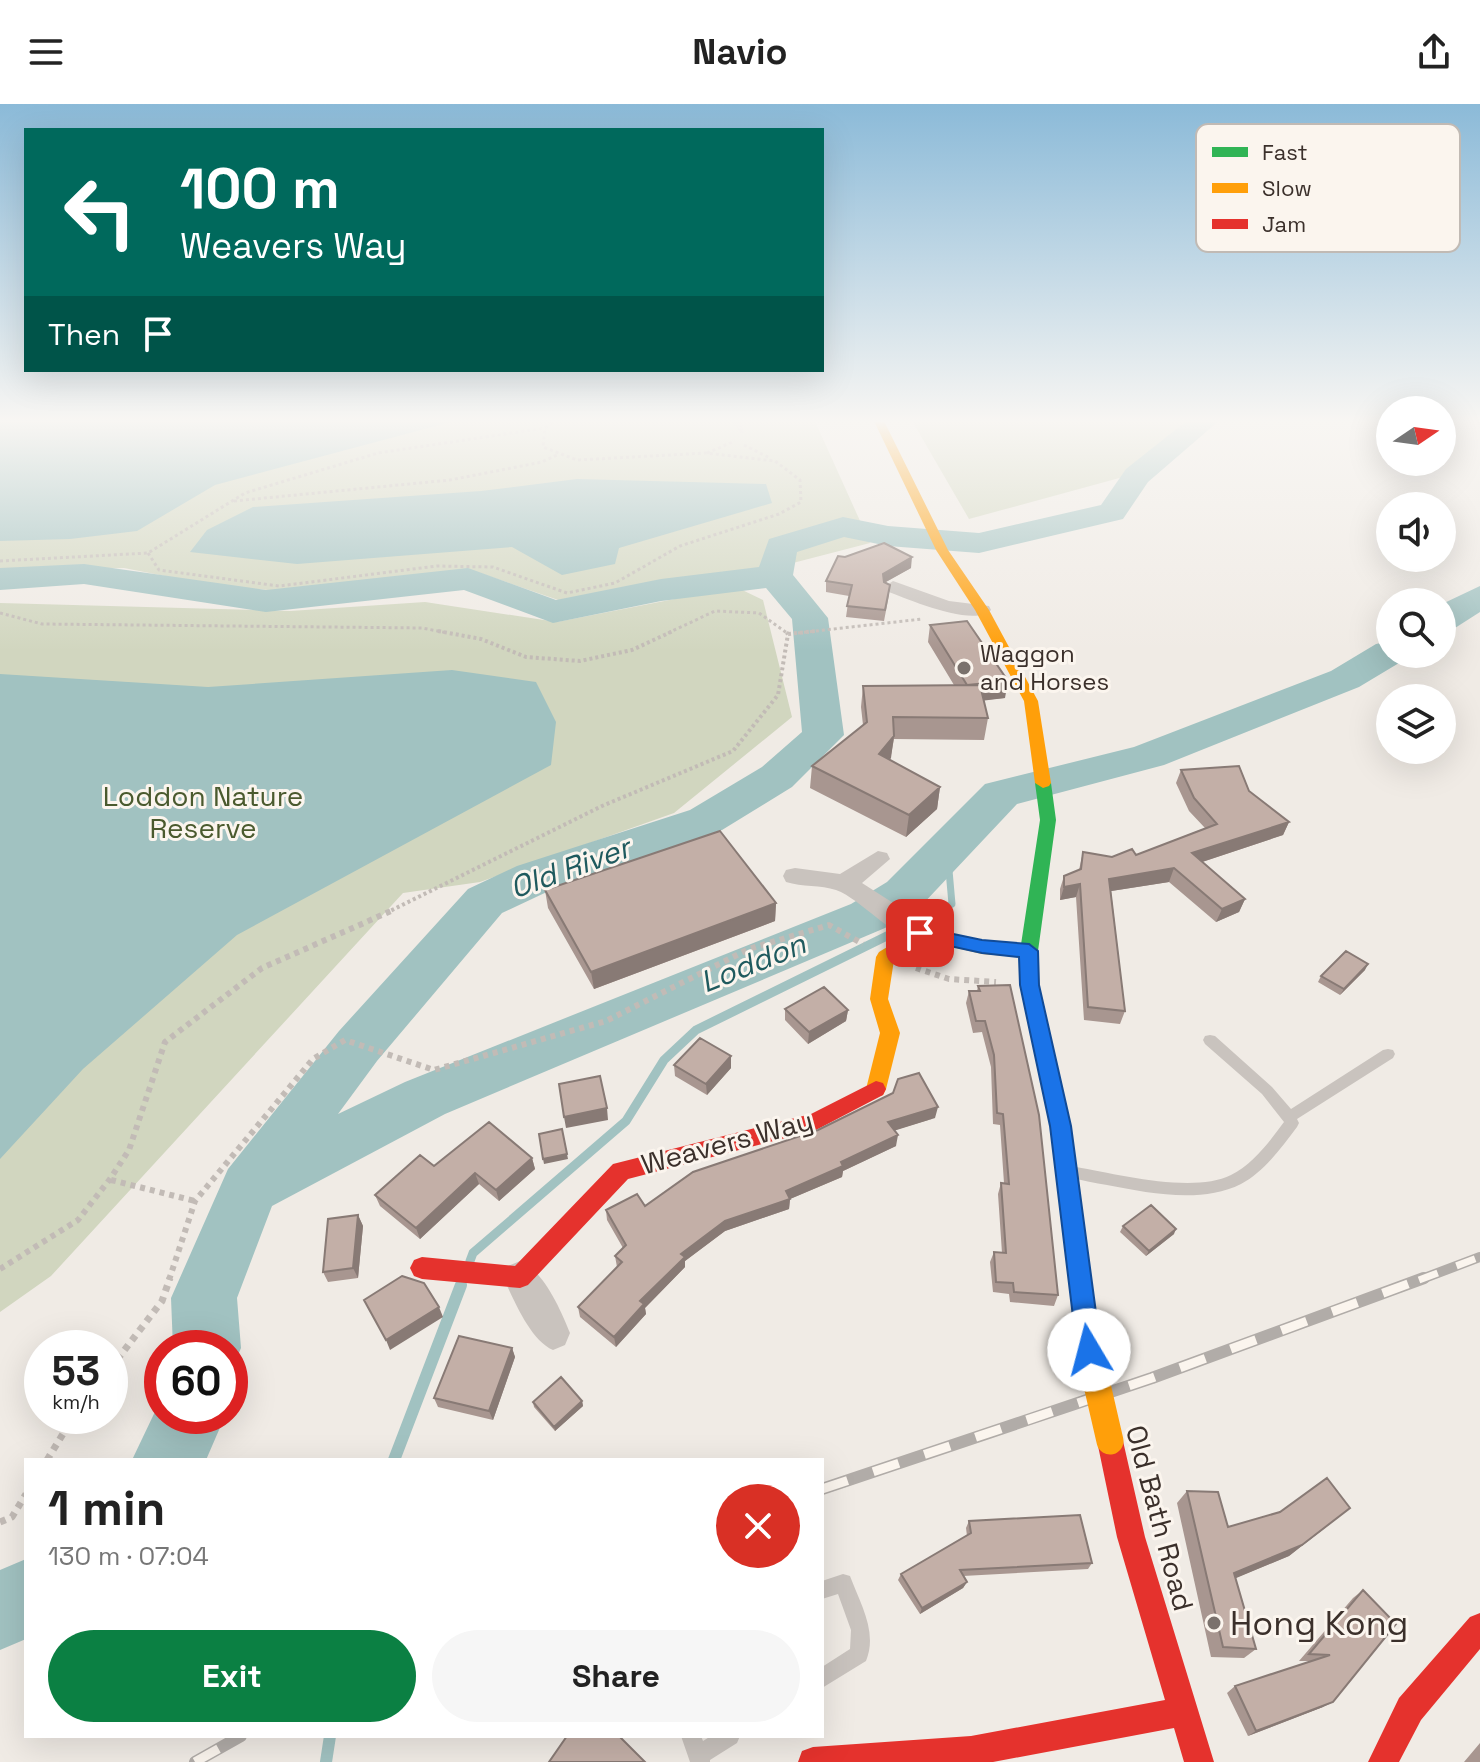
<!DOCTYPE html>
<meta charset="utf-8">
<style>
body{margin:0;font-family:"Space Grotesk",sans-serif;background:#f6f6f6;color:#222;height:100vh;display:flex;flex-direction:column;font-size:30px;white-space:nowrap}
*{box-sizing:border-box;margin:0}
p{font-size:26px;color:#767676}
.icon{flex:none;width:44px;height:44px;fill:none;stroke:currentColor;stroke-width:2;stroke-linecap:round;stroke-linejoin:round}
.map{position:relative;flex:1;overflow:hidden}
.details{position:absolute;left:24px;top:1354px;width:800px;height:280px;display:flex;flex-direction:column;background:#fff;border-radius:0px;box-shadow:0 8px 32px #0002}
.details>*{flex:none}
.top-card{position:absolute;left:24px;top:24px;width:800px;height:244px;border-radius:0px;box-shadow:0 8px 32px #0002;background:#00695c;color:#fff;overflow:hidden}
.needle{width:52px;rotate:77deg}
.fabs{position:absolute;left:1376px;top:292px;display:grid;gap:16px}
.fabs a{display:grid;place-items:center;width:80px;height:80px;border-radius:50%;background:#fff;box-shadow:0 8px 32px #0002;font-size:40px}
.speed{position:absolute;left:24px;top:1226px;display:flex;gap:16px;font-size:40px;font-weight:700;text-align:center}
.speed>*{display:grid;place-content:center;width:104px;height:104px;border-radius:50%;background:#fff;box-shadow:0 8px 32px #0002;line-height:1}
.speed small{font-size:20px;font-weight:400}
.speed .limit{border:12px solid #d22;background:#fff;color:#111}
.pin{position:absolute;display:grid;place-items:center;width:68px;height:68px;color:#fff;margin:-34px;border-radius:16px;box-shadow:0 4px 12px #0006}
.me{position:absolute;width:88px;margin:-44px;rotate:352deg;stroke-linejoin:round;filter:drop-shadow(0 0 6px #0008)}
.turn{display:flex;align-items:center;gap:28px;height:168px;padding:0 24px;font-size:36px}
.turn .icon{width:104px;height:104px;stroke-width:2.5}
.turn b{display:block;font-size:56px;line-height:68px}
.then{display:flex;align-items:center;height:76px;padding:0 24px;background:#0003;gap:16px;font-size:30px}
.round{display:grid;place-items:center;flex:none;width:84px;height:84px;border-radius:42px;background:#f6f6f6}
.head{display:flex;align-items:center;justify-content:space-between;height:136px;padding:0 24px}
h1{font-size:48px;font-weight:600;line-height:60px}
.primary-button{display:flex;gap:16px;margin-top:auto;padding:16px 24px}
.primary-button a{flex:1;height:92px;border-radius:48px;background:#0b8043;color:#fff;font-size:32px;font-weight:600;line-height:92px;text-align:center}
.primary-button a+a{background:#f6f6f6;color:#222}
header{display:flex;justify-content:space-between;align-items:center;height:104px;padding:0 24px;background:#fff;font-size:36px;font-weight:600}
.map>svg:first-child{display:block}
.green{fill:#d1d6bf}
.water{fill:#a1c2c1}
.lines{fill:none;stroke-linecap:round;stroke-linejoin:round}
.stream-far2{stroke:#a1c2c1;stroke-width:7}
.stream-far1{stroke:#a1c2c1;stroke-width:9}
.stream{stroke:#a1c2c1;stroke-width:12}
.river{fill:#a1c2c1;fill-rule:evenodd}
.path-far3{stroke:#c2bbb6;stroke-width:3;stroke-dasharray:3 3;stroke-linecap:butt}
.path-far2{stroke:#c2bbb6;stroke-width:4;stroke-dasharray:3 3;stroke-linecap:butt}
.path-far1{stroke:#c2bbb6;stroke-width:6;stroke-dasharray:5 5;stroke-linecap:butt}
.path{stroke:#c2bbb6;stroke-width:7;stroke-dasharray:6 6;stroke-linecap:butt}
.lane{fill:#c9c3be;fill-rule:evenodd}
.street{fill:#c9c3be;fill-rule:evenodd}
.fast{fill:#30b455;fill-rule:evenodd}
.slow{fill:#ff9f0a;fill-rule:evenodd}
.jam{fill:#e5322d;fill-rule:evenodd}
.rail-far1-casing{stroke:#b1aca8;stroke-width:10}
.rail-casing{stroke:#b1aca8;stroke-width:12}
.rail-far1{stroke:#fbf5ee;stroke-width:7;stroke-dasharray:20;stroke-linecap:butt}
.rail{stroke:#fbf5ee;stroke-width:9;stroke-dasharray:27;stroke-linecap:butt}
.slow-bridge{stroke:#ff9f0a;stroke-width:27}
.wall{fill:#a89690}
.shaded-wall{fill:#887a75}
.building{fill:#c3afa7;stroke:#887a75;stroke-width:2}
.route{fill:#1a73e8;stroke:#114b97;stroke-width:2}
.poi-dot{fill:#7a716c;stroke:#fbf5ee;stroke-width:3}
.labels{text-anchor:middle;stroke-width:6;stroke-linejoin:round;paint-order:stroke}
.far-poi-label{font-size:24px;fill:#3b302b;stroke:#fbf5ee;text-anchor:start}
.park-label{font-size:28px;fill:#4a5a2e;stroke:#fbf5ee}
.street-label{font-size:28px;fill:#3b302b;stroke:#fbf5ee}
.water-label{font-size:30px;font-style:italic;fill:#1f5a5e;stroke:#fbf5ee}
.near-poi-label{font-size:34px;fill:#3b302b;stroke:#fbf5ee;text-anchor:start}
.key{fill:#fbf5ee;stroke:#c1bab4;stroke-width:2}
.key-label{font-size:22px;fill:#3b302b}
</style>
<header><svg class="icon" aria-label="menu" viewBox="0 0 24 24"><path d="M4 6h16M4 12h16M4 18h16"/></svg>Navio<svg class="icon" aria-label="share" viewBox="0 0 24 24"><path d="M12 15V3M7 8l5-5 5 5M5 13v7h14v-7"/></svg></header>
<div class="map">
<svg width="1480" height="1658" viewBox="0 0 1480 1658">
<rect width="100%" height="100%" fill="#f0ebe5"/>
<path class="green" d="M0,315H814L870,439L762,467L662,476L567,499L477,468L290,488L211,481L124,464L0,467Z
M911,315H1224L1123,373L969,415Z
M736,483L763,496L792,613L674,709L480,778L403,789L51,1172L0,1208V499L290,507L425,498L557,518Z"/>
<path class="water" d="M0,315H462L215,381L137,427L70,435L0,437Z
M577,375L766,380L772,399L619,444L615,460L562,471L512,443L297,460L190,448L207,426L253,403L481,387Z
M452,566L536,578L556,618L551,661L237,831L83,965L0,1055V570L208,583Z"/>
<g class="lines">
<path class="stream-far2" d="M934,809L952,800L947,744"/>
<path class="stream-far1" d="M913,819L938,807
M470,1157L473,1149L626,1017L664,956L696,926L897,827"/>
<path class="stream" d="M394,1356L461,1181
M326,1658L330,1632"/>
<path class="river" d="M1189,315H1221L1148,378L1123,415L979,449L888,442L844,433L797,448L793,471L828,514L844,631L792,683L722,726L551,786L502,809L377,957L338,1010L405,978L851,800L887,778L985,680L1134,643L1331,567L1376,540L1390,537V550H1408L1404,556L1359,583L1164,661L1017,700L921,802L885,824L445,1010L272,1102L237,1194L241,1244L231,1267L230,1244H173L171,1194L228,1065L339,927L468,785L517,762L690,706L762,663L802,628L792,515L766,484L661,497L553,519L464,486L266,508L84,480L0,486V464L84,460L266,486L468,464L556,496L661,475L759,463L769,435L843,413L888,422L979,429L1101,401L1126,365Z
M1480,482V508L1455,524L1442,527V500Z
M162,1293V1312H225L206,1356H132Z
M26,1455V1535L0,1546V1466Z"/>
<path class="path-far3" d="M744,341L770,354
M707,349L735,337
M234,397L450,376L542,358L559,350
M148,449L159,466L279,482L437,462L493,463L567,489L615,479L680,442L779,410L801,398L800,376L775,357L706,349L577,356L543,343L545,324
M0,457L148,449L245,389L378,349L545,324L559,315
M0,509L42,520L422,524L448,529
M668,529L715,507L759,509L787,529
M798,529L922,515"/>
<path class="path-far2" d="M438,527L481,535L526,553L580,557L632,546L673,527
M788,530L816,527
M386,809L602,702L733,647L778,591L788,530L785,527"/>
<path class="path-far1" d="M916,864L949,875L996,878
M111,1076L195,1097
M0,1165L78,1116L110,1075L129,1046L165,938L262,864L391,807
M169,1176L195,1097L313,955L345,936L434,966L606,917L749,845L829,821L863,840"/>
<path class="path" d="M110,1265L162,1197L170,1174
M47,1356L74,1312
M0,1418L12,1413L26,1390"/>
<path class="lane" d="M733,315H739L744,329H740Z
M1210,931L1215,932L1272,983L1291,1005L1383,946L1388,945L1393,946L1395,950L1393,954L1297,1015L1299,1019L1297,1023C1282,1043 1264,1068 1241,1080C1201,1100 1149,1089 1107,1081C1095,1079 1083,1077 1071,1073L1069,1069L1071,1065L1076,1063C1117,1070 1193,1090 1231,1071C1253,1060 1270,1037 1284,1018L1262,990L1205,940L1203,936L1205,932Z
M843,1470L850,1472C860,1499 878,1528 866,1557L822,1584V1563L850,1545L851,1526L838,1490L822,1495V1477Z
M681,1632H701L703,1637L711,1632H740L737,1639L710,1656V1658H690Z"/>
<path class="street" d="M893,477L949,497L989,502L991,506C974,524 908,495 886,487L884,483Z
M878,747L887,749L890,755L862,779L929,822L933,829L929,836C900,844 864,796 836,786C821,781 802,783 786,778L783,772L786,766L795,764L840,770Z
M520,1157C543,1166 561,1206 570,1229L565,1241L553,1246C530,1236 514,1196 503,1173L508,1162Z"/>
<path class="fast" d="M1043,674L1051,679L1056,716L1038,847V881L1071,1022L1101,1246L1098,1254L1089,1258L1080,1254L1077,1246L1051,1022L1020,881V847L1040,716L1035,679Z"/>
<path class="slow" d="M873,315H883L948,446L989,506L1038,597L1051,679L1049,682L1043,684L1035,679L1024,597L975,506L936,446Z
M920,823L982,836L1029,840L1038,847L1029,854L982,850L923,836L894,856L888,895L900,929L886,985L883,991L876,993L869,991L866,985L880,929L870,895L876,853L879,848Z"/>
<path class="jam" d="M876,977L883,979L886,985L883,991L816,1026L628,1075L528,1181L520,1184L422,1175L414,1172L410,1164L414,1156L422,1153L515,1162L613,1060L811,1010Z
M1110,1324L1119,1328L1123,1337L1145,1433L1214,1658H1184L1174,1624L993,1658H798L802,1647L813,1643L971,1632L1165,1596L1117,1433L1097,1337L1101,1328Z
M1480,1509V1545L1421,1616L1399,1658H1368L1399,1594L1470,1513Z"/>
<defs>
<path id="rail-far1" d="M1419,1176L1480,1153"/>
<path id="rail" d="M822,1385L1152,1274L1424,1174
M195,1658L241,1632"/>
</defs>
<use href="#rail-far1" class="rail-far1-casing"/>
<use href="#rail" class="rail-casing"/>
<use href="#rail-far1" class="rail-far1"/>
<use href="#rail" class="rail"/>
<path class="slow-bridge" d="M1089,1246L1110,1337"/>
</g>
<path class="wall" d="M911,464L886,478L889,491L884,517L846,513L849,492L826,488V477Z
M930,521L1005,594L984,596L988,614L984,636L894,635L890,656L940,683L937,705L906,733L810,684L812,662L863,621L861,603L863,582L954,581L928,538Z
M1181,666L1249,687L1289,718L1283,731L1202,758L1245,795L1239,808L1216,818L1169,778L1111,787L1125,907L1120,920L1084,916L1076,793L1060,796V785L1064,772L1079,766L1083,748L1112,753L1136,751L1205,724L1189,707L1176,679Z
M545,786L776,799L775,817L594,885L548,804Z
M1365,866L1340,891L1318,878L1321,872Z
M978,882L1058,1191L1054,1202L1010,1198L1009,1190L993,1188L990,1158L994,1148L1002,1149L998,1090L1001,1079H1004L1000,1021L993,1020L991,963L982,928L973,929L966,899L969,887H977Z
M785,905L848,906L846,917L808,940L785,916Z
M674,961L731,964L707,991L675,972Z
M935,1014L895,1026L896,1042L843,1067L842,1073L790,1095L789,1105L725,1127L685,1157V1163L645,1204L646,1210L616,1243L580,1213L578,1203L617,1163L615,1152L623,1144L607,1116L606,1106L645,1102L693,1068Z
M532,1054L535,1065L499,1097L479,1080L420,1135L380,1102L375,1091Z
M358,1111L363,1122L358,1174L328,1178L323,1168Z
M1123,1122L1174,1130L1146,1152L1120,1128Z
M512,1244L515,1253L493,1316L438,1303L434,1294Z
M582,1297L583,1302L555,1327L534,1303L533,1298Z
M1187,1387L1228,1423L1350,1404L1289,1452L1235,1474L1256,1545L1244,1554L1211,1553L1177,1399Z
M969,1417L1092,1459L1088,1465L963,1472L967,1478L963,1484L920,1510L898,1476L901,1470L967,1432L966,1424Z
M1363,1486L1323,1603L1248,1632L1227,1589L1235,1582L1312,1557H1299L1353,1494Z
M1480,1639V1658H1464Z"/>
<path class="shaded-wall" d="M912,453L911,464L882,480L883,470Z
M1008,577L1005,594L964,599L967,582Z
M894,632L891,654L877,672L879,650Z
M940,683L937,705L906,733L909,711Z
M1289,718L1283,731L1187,763L1192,749Z
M1174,764L1169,778L1105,788L1109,775Z
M1080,780L1076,793L1060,796L1064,783Z
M1245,795L1239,808L1216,818L1222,805Z
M776,799L775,817L594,885L591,868Z
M1368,860L1365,866L1340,891L1344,885Z
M848,906L846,917L808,940L809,928Z
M731,952V964L707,991L706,980Z
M938,1003L935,1014L887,1029L888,1018Z
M607,1004L608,1016L566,1024L564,1013Z
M898,1031L896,1042L843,1067L842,1073L790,1095L789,1105L725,1127L685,1157V1163L645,1204L646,1210L616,1243L614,1233L640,1197L681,1150L725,1117L841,1058Z
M567,1050L568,1055L544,1060L543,1055Z
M532,1054L535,1065L499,1097L496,1086Z
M475,1069L479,1080L420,1135L416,1124Z
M358,1111L363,1122L358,1174L353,1164Z
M1176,1125L1174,1130L1146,1152L1149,1147Z
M439,1203L443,1213L390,1246L386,1236Z
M512,1244L515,1253L493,1316L489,1307Z
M582,1297L583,1302L555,1327L554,1323Z
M1350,1404L1289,1452L1222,1480L1234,1469Z
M967,1478L963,1484L920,1510L922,1504Z
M1333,1598L1323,1603L1248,1632L1256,1627Z"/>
<path class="building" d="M884,439L912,453L883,470L884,478L890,481L885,506L847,502L852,481L826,477L838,452L845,453Z
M967,517L1008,577L967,581L930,521Z
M980,581L988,614L893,613L894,632L879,650L940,683L909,711L812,662L867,618L863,582Z
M1239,662L1249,687L1289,718L1192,749L1245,795L1222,805L1174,764L1109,775L1125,907L1088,903L1080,780L1064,783V772L1081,765L1083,748L1112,753L1132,745L1136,751L1217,720L1194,694L1181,666Z
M720,727L776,799L591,868L545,786Z
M1346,847L1368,860L1344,885L1321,872Z
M1010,881L1039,1011L1058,1191L1014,1188L1013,1179L996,1178L994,1148L1006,1149L1001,1079L1009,1080L1003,1010L997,1009L994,951L985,917H976L969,887H980L978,882Z
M824,883L848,906L809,928L785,905Z
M700,934L731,952L706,980L674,961Z
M919,969L938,1003L888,1018L898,1031L841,1058L843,1062L786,1087L790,1095L725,1117L681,1150L685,1153L640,1197L644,1200L614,1233L578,1203L622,1158L615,1152L626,1141L606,1106L637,1090L645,1102L693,1068L818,1026L893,989L898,975Z
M600,972L607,1004L564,1013L559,980Z
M489,1018L532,1054L496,1086L475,1069L416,1124L375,1091L420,1051L434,1062Z
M562,1025L567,1050L543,1055L539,1030Z
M1151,1101L1176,1125L1149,1147L1123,1122Z
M358,1111L353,1164L323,1168L328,1115Z
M402,1172L424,1179L439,1203L386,1236L364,1196Z
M459,1232L512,1244L489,1307L434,1294Z
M561,1273L582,1297L554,1323L533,1298Z
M1327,1374L1350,1404L1302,1441L1234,1469L1256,1545L1223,1543L1187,1387L1218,1388L1228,1423L1280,1408Z
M1080,1411L1092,1459L960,1466L967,1478L922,1504L901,1470L971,1429L969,1417Z
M1363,1486L1396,1520L1333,1598L1256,1627L1235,1582L1330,1551L1309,1550Z
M567,1632H619L645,1658H549Z"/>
<linearGradient id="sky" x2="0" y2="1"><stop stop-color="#8bbad8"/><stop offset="0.58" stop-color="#f8f6f3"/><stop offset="1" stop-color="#f8f6f3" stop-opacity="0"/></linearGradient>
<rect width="1480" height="547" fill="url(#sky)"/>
<path class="route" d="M920,823L982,836L1029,840L1038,847L1039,881L1071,1022L1101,1246L1098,1255L1089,1258L1080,1255L1077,1246L1050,1022L1020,881L1019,853L982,849L913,834L911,829Z"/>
<g class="poi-dot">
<circle cx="964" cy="564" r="8"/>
<circle cx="1214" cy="1519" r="8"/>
</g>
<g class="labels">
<g class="far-poi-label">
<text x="980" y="558">Waggon<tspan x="980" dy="28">and Horses</tspan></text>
</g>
<g class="park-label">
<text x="203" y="702">Loddon Nature<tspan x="203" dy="32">Reserve</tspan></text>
</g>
<g class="street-label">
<text transform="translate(727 1038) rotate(-15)" y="10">Weavers Way</text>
<text transform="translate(1160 1414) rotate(75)" y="10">Old Bath Road</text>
</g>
<g class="water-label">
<text transform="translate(570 764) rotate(-20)" y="10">Old River</text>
<text transform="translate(753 859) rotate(-22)" y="10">Loddon</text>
</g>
<g class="near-poi-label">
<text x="1230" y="1531">Hong Kong</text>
</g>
</g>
<rect x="1196" y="20" width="264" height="128" rx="12" class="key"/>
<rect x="1212" y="43" width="36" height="10" fill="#30b455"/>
<rect x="1212" y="79" width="36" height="10" fill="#ff9f0a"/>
<rect x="1212" y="115" width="36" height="10" fill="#e5322d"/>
<g class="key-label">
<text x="1262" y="56">Fast</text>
<text x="1262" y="92">Slow</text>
<text x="1262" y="128">Jam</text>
</g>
</svg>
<div class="fabs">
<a><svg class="needle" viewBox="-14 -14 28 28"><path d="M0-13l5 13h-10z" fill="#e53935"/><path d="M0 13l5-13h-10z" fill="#767676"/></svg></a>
<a><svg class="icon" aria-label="sound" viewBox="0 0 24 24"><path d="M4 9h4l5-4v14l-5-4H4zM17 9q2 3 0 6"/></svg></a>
<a><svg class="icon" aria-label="search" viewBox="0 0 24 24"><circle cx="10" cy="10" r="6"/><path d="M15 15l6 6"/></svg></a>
<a><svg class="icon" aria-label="layers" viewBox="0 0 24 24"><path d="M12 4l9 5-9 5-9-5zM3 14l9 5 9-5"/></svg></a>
</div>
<div class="speed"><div>53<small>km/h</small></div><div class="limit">60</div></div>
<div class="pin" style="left:920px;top:829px;background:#d93025"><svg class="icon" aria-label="arrive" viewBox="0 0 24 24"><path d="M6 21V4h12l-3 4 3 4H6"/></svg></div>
<svg class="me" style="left:1089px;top:1246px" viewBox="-20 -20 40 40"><circle r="19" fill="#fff"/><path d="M0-13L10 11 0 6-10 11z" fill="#1a73e8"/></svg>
<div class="top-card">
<div class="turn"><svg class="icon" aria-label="left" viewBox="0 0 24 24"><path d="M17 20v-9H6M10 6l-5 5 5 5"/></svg><div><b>100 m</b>Weavers Way</div></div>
<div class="then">Then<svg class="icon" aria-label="arrive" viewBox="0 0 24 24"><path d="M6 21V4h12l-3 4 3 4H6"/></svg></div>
</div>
<section class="details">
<div class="head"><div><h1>1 min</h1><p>130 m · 07:04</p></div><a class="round" style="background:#d93025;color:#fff"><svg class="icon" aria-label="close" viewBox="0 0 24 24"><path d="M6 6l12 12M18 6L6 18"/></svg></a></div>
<div class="primary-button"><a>Exit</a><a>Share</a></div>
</section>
</div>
